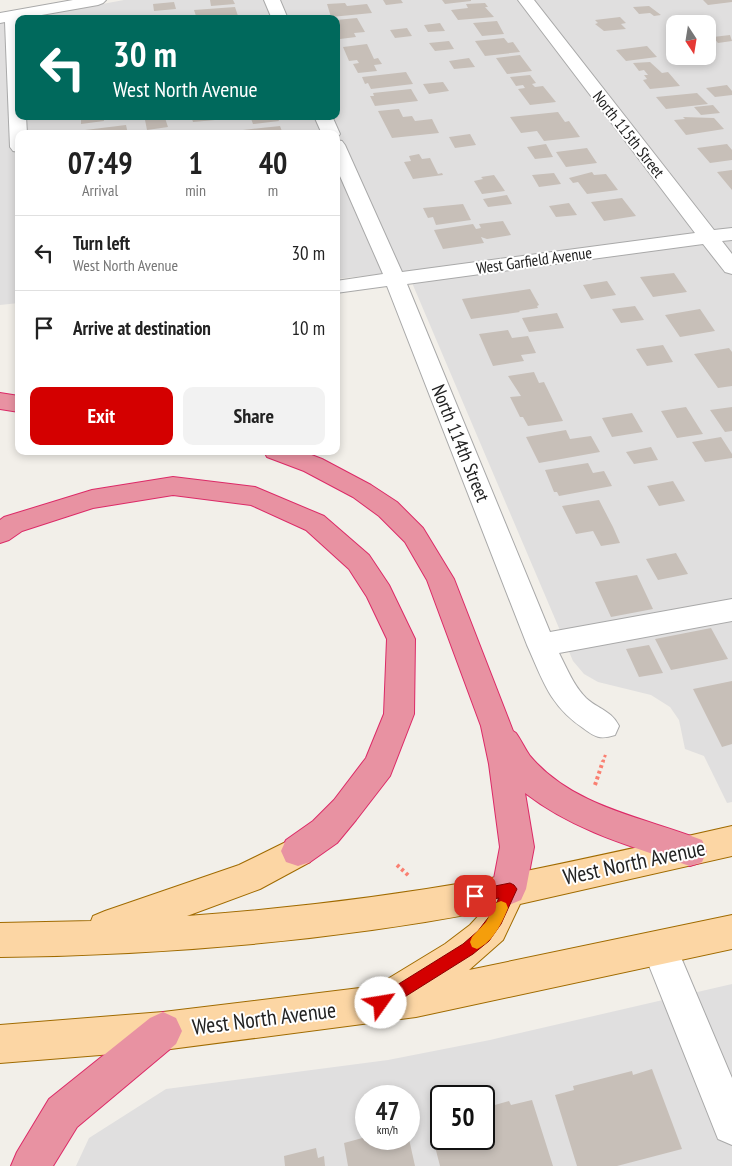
<!DOCTYPE html>
<style>
body{margin:0;font-family:"PT Sans Narrow",sans-serif;background:#f2f2f2;color:#222;height:100vh;display:flex;flex-direction:column;font-size:19px;white-space:nowrap}
*{box-sizing:border-box;margin:0}
p{font-size:16px;color:#767676}
.icon{flex:none;width:28px;height:28px;fill:none;stroke:currentColor;stroke-width:2;stroke-linecap:round;stroke-linejoin:round}
.map{position:relative;flex:1;overflow:hidden}
.sheet{position:absolute;left:15px;top:130px;width:325px;height:325px;display:flex;flex-direction:column;background:#fff;border-radius:10px;box-shadow:0 2px 8px #0003}
.sheet>*{flex:none}
.guide{position:absolute;left:15px;top:15px;width:325px;height:105px;border-radius:10px;box-shadow:0 2px 8px #0003;background:#00695c;color:#fff;overflow:hidden}
.needle{width:32px;rotate:168deg}
.controls{position:absolute;left:666px;top:15px;display:grid;gap:10px}
.controls a{display:grid;place-items:center;width:50px;height:50px;border-radius:10px;background:#fff;box-shadow:0 2px 8px #0003;font-size:25px}
.speed{position:absolute;left:355px;top:1085px;display:flex;gap:10px;font-size:25px;font-weight:700;text-align:center}
.speed>*{display:grid;place-content:center;width:65px;height:65px;border-radius:50%;background:#fff;box-shadow:0 2px 8px #0003;line-height:1}
.speed small{font-size:12px;font-weight:400}
.speed .limit{border:2px solid #111;border-radius:8px;background:#fff;color:#111}
.pin{position:absolute;display:grid;place-items:center;width:42px;height:42px;color:#fff;margin:-21px;border-radius:10px;box-shadow:0 2px 8px #0006}
.me{position:absolute;width:55px;margin:-28px;rotate:58deg;stroke-linejoin:round;filter:drop-shadow(0 0 4px #0008)}
.turn{display:flex;align-items:center;gap:18px;height:105px;padding:0 15px;font-size:22px}
.turn .icon{width:65px;height:65px;stroke-width:2.5}
.turn b{display:block;font-size:35px;line-height:42px}
.eta{display:flex;justify-content:space-evenly;align-items:center;height:85px;text-align:center}
.eta b{font-size:30px;font-weight:700;line-height:35px}
.cta{display:flex;gap:10px;margin-top:auto;padding:10px 15px}
.cta a{flex:1;height:58px;border-radius:10px;background:#d40000;color:#fff;font-size:20px;font-weight:700;line-height:58px;text-align:center}
.cta a+a{background:#f2f2f2;color:#222}
ul{padding:0;list-style:none}
li{display:flex;align-items:center;gap:15px;height:75px;padding:0 15px;border-top:1px solid #e0e0e0}
li div{flex:1}
li b{display:block;font-size:19px}
li em{font-style:normal}
.map>svg:first-child{display:block}
.residential{fill:#e0dfdf;fill-rule:evenodd}
.building{fill:#c7bfb8}
.lines{fill:none;stroke-linecap:round;stroke-linejoin:round}
.minor-casing{stroke:#a9a9a9;stroke-width:2}
.major-casing{stroke:#a06b00;stroke-width:2}
.highway-casing{stroke:#dc2a67;stroke-width:2}
.path-far1{stroke:#fa8072;stroke-width:3;stroke-dasharray:2.5 2.5;stroke-linecap:butt}
.path{stroke:#fa8072;stroke-width:4;stroke-dasharray:3 3;stroke-linecap:butt}
.minor{fill:#fff;fill-rule:evenodd}
.major{fill:#fcd6a4;fill-rule:evenodd}
.highway{fill:#e892a2;fill-rule:evenodd}
.route{fill:#d40000;stroke:#8a0000}
.slow{fill:#f59e0b}
.labels{text-anchor:middle;stroke-width:4;stroke-linejoin:round;paint-order:stroke}
.far-street-label{font-size:16px;fill:#222;stroke:#fff}
.street-label{font-size:19px;fill:#222;stroke:#fff}
.near-street-label{font-size:22px;fill:#222;stroke:#fff}
</style>
<div class="map">
<svg width="732" height="1166" viewBox="0 0 732 1166">
<rect width="100%" height="100%" fill="#f2efe9"/>
<path class="residential" d="M124,0H732V802L727,803L704,756L685,749L679,720L670,707L651,695L598,682L584,674L573,661L407,271L336,279V134H19V303L0,305V22L19,19V116H336V19H21ZM675,24H708V56H675Z
M732,984V1166H76L89,1138L166,1089L388,1060L490,1040ZM366,1096H409V1139H366ZM441,1096H484V1139H441Z"/>
<path class="building" d="M210,0H233L235,4L211,6Z
M383,0H401L403,3L386,5Z
M442,0H471V1L445,4Z
M703,0H732V2L708,5Z
M174,2L176,9L154,11L153,4Z
M345,3L347,6L367,4L372,13L331,17L327,4Z
M485,3L488,7H485L494,17L458,20L451,10L468,8L466,4Z
M649,6L661,15L654,16L650,13L639,14L633,7Z
M235,7L238,16L197,19L194,10Z
M620,17L626,23L621,24L626,29L604,31L595,24L598,23L595,20Z
M357,18L365,32L354,33L356,37L340,39L336,31V20Z
M497,21L504,34L482,36L473,23Z
M440,23L445,31L428,32L424,25Z
M407,28L412,36L395,38L390,30Z
M730,35L732,41L718,43L713,37Z
M504,38L508,43L513,42L520,52L485,56L475,41Z
M449,41L454,49L435,51L429,43Z
M367,44L374,59L378,58L382,64L374,65L377,71L358,73L353,64L359,63L357,60L349,61L343,47Z
M647,46L657,57L626,61L616,50Z
M520,55L532,71L507,74L496,58Z
M469,58L475,67L454,69L449,61Z
M650,62L662,73L668,72L680,86L650,89L643,80L647,79L644,75H648L644,70L639,71L633,63Z
M406,72L413,84L371,89L368,83L365,84L362,77Z
M530,75L536,83L532,84L535,87L543,86L556,102L530,105L518,89L525,88L523,85L516,86L510,77Z
M443,82L449,91L429,94L423,84Z
M727,85L732,91V95L715,97L706,88Z
M411,89L418,101L375,106L370,96H374L373,93Z
M697,93L708,104L666,109L656,97Z
M713,105L720,113L701,115L694,107Z
M399,109L403,117L412,116L415,121L432,119L439,133L392,138L378,111Z
M558,112L565,122L569,121L580,137L544,141L537,131L521,133L510,117Z
M79,116H103L104,121L81,124V119L76,120V117Z
M191,116H214L215,120L193,122Z
M250,116H277L279,121L253,124Z
M683,117L714,118L724,129L686,135L674,120L685,119Z
M165,118L168,127L147,130L145,120Z
M126,125L128,134H85V130Z
M280,126L283,134H235L234,131Z
M470,134L476,145L455,148L449,137Z
M546,144L553,157L535,159L527,147Z
M727,144L732,150V160L710,163L697,148Z
M587,148L597,163L566,167L556,152Z
M419,154L422,159L430,158L438,174L442,173L443,175L413,179L404,162L411,161L409,156Z
M732,170V190L717,172Z
M592,172L594,175L606,174L618,190L587,194L578,182L573,183L569,178Z
M554,173L561,184L539,187L532,175Z
M494,175L505,191L482,194L474,181L483,179L481,177Z
M507,195L512,204L488,207L483,199Z
M622,198L636,216L604,221L591,202Z
M569,203L577,215L556,217L549,206Z
M463,204L471,220L436,225L433,217L428,218L423,208Z
M503,221L511,235L487,239L481,237L484,243L443,249L434,230L473,224L476,229L481,228L479,224Z
M674,273L687,292L653,297L640,277Z
M607,281L616,295L591,299L583,285Z
M530,289L539,305L537,306L538,308L519,311L520,312L471,319L462,299Z
M635,306L644,320L621,323L612,309Z
M700,309L715,331L680,337L665,315Z
M557,313L564,328L529,332L522,318Z
M508,330L512,338L528,336L536,353L521,355L524,361L493,366L479,334Z
M663,345L673,362L647,366L636,349Z
M729,348L732,352V386L718,388L694,354Z
M534,372L539,383L544,382L563,421L528,426L523,417H520L510,397L521,396L508,376Z
M686,407L703,434L677,438L661,411Z
M732,407V431L725,432L710,410Z
M632,413L643,432L612,437L602,418Z
M566,430L570,439L591,436L600,452L539,463L526,437Z
M721,437L732,454V458L705,462L692,442Z
M651,447L658,460L634,464L626,452Z
M588,463L593,473L604,471L612,486L559,496L557,492H554L545,470Z
M673,481L685,501L659,506L647,486Z
M599,500L613,527L620,543L601,546L593,531L576,534L562,506Z
M676,553L688,574L658,580L646,559Z
M637,575L653,609L611,617L595,582Z
M711,628L728,659L671,670L655,639Z
M649,645L663,673L639,677L626,649Z
M732,681V744L722,747L693,689Z
M652,1069L682,1149L617,1166H577L555,1095L574,1090L573,1086L632,1071L633,1075Z
M532,1100L553,1166H440L430,1127L441,1124V1139H484V1108L509,1101L511,1105Z
M366,1137L409,1139L415,1166H348L344,1143Z
M316,1148L318,1158L324,1156L325,1166H285L284,1156Z"/>
<g class="lines">
<defs>
<path id="minor" d="M73,0H106L103,3L98,5L19,19V116H26L27,134H19V152L13,151L10,147L5,22L0,23V13Z
M264,0H280L288,19H272Z
M518,0H534L714,230L732,228V240L722,241L732,254V274L725,272L703,244L407,284L550,632L732,599V621L559,653C567,669 574,686 586,698C598,709 612,711 619,726L615,735C600,740 595,737 583,728C549,705 543,680 527,645L387,286L336,293V281L383,274L336,167V140L342,141L345,145L402,272L695,233Z
M314,116H332L340,134L337,138L336,134H322Z
M660,931L672,936L732,1078V1145L718,1139L642,948L648,936Z"/>
<path id="major" d="M732,826V856L520,904L503,940L469,970L732,915V949L416,1017L163,1050L0,1063V1025L163,1012L376,986L445,944L470,925L482,912C323,942 161,955 0,957V923L91,921L93,916L105,911L239,865L298,836L310,840L315,851L310,862L260,889L187,916C285,909 384,897 481,880C564,864 648,845 732,826Z"/>
<path id="highway" d="M0,393L19,396V412L0,409Z
M264,451H301L322,459L371,485L397,502L423,528L454,579L513,731L516,733C521,740 525,749 530,756C573,807 643,817 702,840L707,851L702,862L690,866C633,847 574,831 525,793L534,847L526,889L521,900L509,905L497,900L492,889L500,847L489,764L481,726L427,580L405,542L379,516L353,497L304,471L267,457Z
M173,477L255,487L324,516L369,555L389,585L415,639L414,714L390,776L356,820L337,843L310,862L298,866L286,862L281,851L286,840L313,821L334,800L366,758L384,714L387,639L367,597L349,569L306,530L251,505L173,495L93,508L22,531L9,540L0,543V520L4,517L92,490Z
M163,1012L176,1018L182,1031L176,1044L77,1127L53,1166H11L17,1152L49,1099L150,1018Z"/>
</defs>
<use href="#minor" class="minor-casing"/>
<use href="#major" class="major-casing"/>
<use href="#highway" class="highway-casing"/>
<path class="path-far1" d="M603,762L606,753"/>
<path class="path" d="M595,785L603,761
M397,865L409,876"/>
<use href="#minor" class="minor"/>
<use href="#major" class="major"/>
<use href="#highway" class="highway"/>
</g>
<path class="route" d="M510,883L514,885L517,889L501,924L489,941L473,954L387,1008L381,1011L376,1008L374,1003L376,998L463,944L478,931L491,914L499,898L475,902L470,900L468,896L470,891Z"/>
<path class="slow" d="M501,901L506,903L508,908C502,923 493,942 477,949L472,947L470,942L472,937L486,922L496,903Z"/>
<g class="labels">
<g class="far-street-label">
<text transform="translate(629 134) rotate(52)" y="6">North 115th Street</text>
<text transform="translate(534 260) rotate(-8)" y="6">West Garfield Avenue</text>
</g>
<g class="street-label">
<text transform="translate(461 443) rotate(68)" y="7">North 114th Street</text>
</g>
<g class="near-street-label">
<text transform="translate(634 862) rotate(-12)" y="8">West North Avenue</text>
<text transform="translate(264 1018) rotate(-7)" y="8">West North Avenue</text>
</g>
</g>
</svg>
<div class="controls">
<a><svg class="needle" viewBox="-14 -14 28 28"><path d="M0-13l5 13h-10z" fill="#e53935"/><path d="M0 13l5-13h-10z" fill="#767676"/></svg></a>
</div>
<div class="speed"><div>47<small>km/h</small></div><div class="limit">50</div></div>
<div class="pin" style="left:475px;top:896px;background:#d93025"><svg class="icon" aria-label="arrive" viewBox="0 0 24 24"><path d="M6 21V4h12l-3 4 3 4H6"/></svg></div>
<svg class="me" style="left:381px;top:1003px" viewBox="-20 -20 40 40"><circle r="19" fill="#fff"/><path d="M0-13L10 11 0 6-10 11z" fill="#d40000"/></svg>
<div class="guide">
<div class="turn"><svg class="icon" aria-label="left" viewBox="0 0 24 24"><path d="M17 20v-9H6M10 6l-5 5 5 5"/></svg><div><b>30 m</b>West North Avenue</div></div>
</div>
<section class="sheet">
<div class="eta">
<div><b>07:49</b><p>Arrival</p></div>
<div><b>1</b><p>min</p></div>
<div><b>40</b><p>m</p></div>
</div>
<ul>
<li><svg class="icon" aria-label="left" viewBox="0 0 24 24"><path d="M17 20v-9H6M10 6l-5 5 5 5"/></svg><div><b>Turn left</b><p>West North Avenue</p></div><em>30 m</em></li>
<li><svg class="icon" aria-label="arrive" viewBox="0 0 24 24"><path d="M6 21V4h12l-3 4 3 4H6"/></svg><div><b>Arrive at destination</b></div><em>10 m</em></li>
</ul>
<div class="cta"><a>Exit</a><a>Share</a></div>
</section>
</div>
